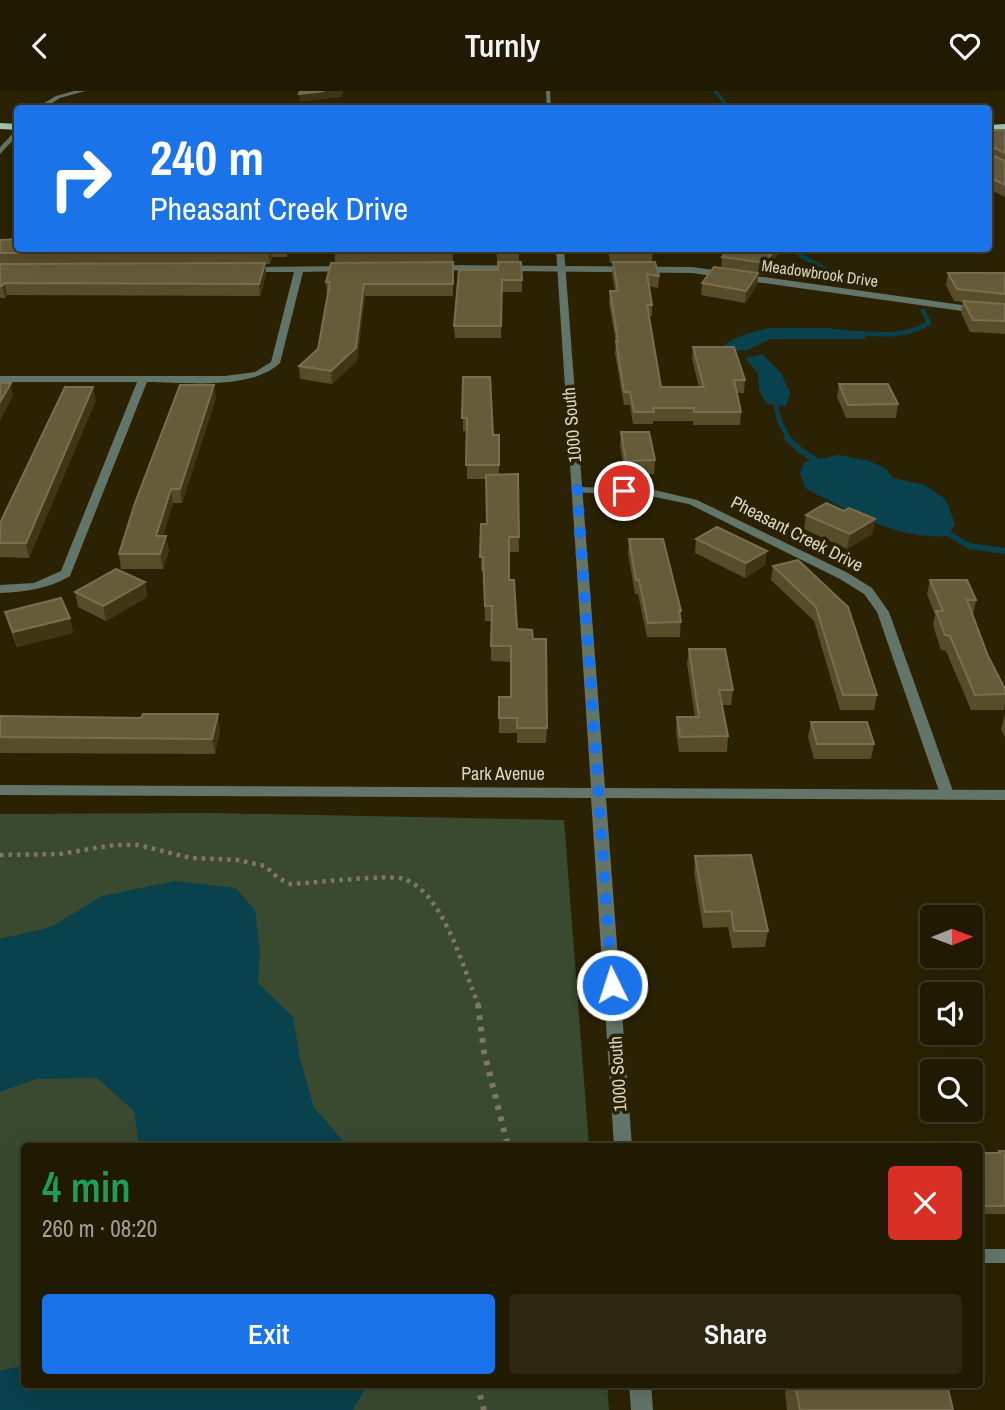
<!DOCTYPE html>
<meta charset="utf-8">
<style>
body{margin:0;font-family:"Archivo Narrow",sans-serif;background:#2d2711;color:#f1f3f6;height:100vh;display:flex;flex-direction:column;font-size:26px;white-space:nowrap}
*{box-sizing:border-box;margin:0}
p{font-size:23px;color:#a2a199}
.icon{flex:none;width:38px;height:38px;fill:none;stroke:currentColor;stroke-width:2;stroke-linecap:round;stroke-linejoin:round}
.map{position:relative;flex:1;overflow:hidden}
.sheet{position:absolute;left:21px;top:1052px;width:962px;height:245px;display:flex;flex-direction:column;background:#201a02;border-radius:7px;box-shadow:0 7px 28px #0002,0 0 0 2px #3d3824}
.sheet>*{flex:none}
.top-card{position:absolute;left:14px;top:14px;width:978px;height:147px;border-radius:7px;box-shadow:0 7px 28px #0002,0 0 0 2px #3d3824;background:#1a73e8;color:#fff;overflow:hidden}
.needle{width:46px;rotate:89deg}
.fabs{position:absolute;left:920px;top:814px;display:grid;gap:14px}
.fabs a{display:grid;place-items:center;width:63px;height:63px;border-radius:7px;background:#201a02;box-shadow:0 7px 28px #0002,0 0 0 2px #3d3824;font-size:35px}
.pin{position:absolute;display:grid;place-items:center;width:60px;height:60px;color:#fff;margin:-30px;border:4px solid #fff;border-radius:50%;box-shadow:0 2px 7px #0007}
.me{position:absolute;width:77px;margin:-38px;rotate:356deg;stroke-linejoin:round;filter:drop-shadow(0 0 5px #0008)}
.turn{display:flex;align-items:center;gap:24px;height:147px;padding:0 21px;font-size:32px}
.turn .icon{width:91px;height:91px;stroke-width:2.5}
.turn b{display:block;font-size:49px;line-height:60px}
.round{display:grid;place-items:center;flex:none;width:74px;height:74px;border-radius:7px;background:#2d2711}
.overview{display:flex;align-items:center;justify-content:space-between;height:119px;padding:0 21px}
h1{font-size:42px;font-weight:600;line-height:52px;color:#1e9e55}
.cta{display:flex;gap:14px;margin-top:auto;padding:14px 21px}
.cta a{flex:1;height:80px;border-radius:7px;background:#1a73e8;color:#fff;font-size:28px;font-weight:600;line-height:80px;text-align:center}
.cta a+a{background:#2d2711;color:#f1f3f6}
header{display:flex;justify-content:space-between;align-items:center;height:91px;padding:0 21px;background:#201a02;font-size:32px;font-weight:600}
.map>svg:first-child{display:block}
.green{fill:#3a4a31}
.water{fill:#09414d}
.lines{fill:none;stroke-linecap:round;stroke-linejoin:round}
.stream-far2{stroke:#09414d;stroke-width:3.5}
.stream-far1{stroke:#09414d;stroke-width:4.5}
.stream{stroke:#09414d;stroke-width:6}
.path-far1{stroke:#7f7860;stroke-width:4.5;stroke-dasharray:3.5 5;stroke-linecap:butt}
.path{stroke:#7f7860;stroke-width:6;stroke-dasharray:4.5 7;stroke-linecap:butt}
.service{fill:#637469;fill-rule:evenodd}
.minor{fill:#637469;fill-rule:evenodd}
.tertiary{fill:#637469;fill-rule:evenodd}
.primary{fill:#a3c6b0;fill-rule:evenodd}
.wall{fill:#584d29}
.shaded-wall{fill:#403613}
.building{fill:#665c3a;stroke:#796f50;stroke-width:2}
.route{stroke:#1a73e8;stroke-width:12;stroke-dasharray:0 21.6}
.labels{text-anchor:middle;stroke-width:7;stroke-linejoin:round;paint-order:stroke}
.far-street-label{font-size:16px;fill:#dcd7c6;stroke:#2b2203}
.street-label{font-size:18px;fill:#dcd7c6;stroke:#2b2203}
</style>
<header><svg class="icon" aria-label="back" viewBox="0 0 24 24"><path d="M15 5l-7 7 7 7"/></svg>Turnly<svg class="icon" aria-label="heart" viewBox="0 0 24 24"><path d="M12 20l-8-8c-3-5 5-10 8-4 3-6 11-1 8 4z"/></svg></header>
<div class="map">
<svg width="1005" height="1319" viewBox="0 0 1005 1319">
<rect width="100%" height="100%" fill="#2b2203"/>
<path class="green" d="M211,722L564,729L589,1055H24V1293H607L609,1319H0V723Z"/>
<path class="water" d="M771,237H827L863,241L866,248H771L745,260L719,258C734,246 752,240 771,237Z
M762,263L781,282L790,302L786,315L767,313L759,300L758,282L745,267Z
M839,364L869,370L886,378L893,387L925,394L946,409L955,433L948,445C895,449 851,421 805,397L800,382L804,371Z
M175,790L236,797L255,819L260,860L258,892L293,926L300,967L314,1017L348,1055H139L134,1020L97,987L37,988L0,1001V848L51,836L102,805Z
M24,1274V1293H368L353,1319H0V1280Z"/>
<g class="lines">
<path class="stream-far2" d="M715,0L730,18"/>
<path class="stream-far1" d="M795,158L801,165L857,195
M881,158H922
M857,242C883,244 906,246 929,232L923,220
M774,306L779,329L789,348"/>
<path class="stream" d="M787,347L800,359L820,372
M944,440L969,455L1005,460"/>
<path class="path-far1" d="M0,764L60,763L114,754H138L191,767L238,769L265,775L278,787L291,793C311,792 390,783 404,788C444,802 463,878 479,915"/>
<path class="path" d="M478,913L484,961L508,1055
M477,1293L484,1319"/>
<path class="service" d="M546,0H550L551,18H547Z
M980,1158H1005V1172H980Z"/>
<path class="minor" d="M74,0H85L60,7L43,18H34L56,5Z
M18,37V44L0,63V56Z
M435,174L692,176L969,215L1005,217V223L969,221L692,182L432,179V175Z
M348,175L351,176V180L303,181L280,272C250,300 186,291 147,291L70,485C48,498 25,501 0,502V494L34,492L61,480L137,291H0V285H225L255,281L271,271L294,181H246L243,180V176Z
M577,396L650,398L697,409L848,482L872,497L889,521L954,703L952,706L947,708L940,703L877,521L864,503L840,488L689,413L650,405L573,401V397Z"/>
<path class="tertiary" d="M556,158H564L605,697L1005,699V709L606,707L632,1055H614L591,707L0,704V694L591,697Z
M629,1293H651L653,1319H631Z"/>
<path class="primary" d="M0,32L18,33V39L0,38Z
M1005,33V39L989,38V34Z"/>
</g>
<path class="wall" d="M989,39H1005V106L989,98Z
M0,149L18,158H288L287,166H272L270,173H265L266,184L260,205L7,204L5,207H0Z
M453,158V205H365L357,270L332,293L300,288L299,275L318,258L328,203H327L326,191L335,172V161Z
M496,158H519V171L522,189V201H502L501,247H455L454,235L498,179Z
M608,158H653L652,171L659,185L658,197L649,195L652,214V225H649L661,296H699L692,268L693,256L745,289L744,302H736L741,321L740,334H693V330H653V333H633L630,314H624L615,263L616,252L609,212L610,200H615L612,183L613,172H610Z
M778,163L764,184L758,183L757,194L745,212L701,204L702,192L721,177L722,166Z
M948,182H1005V243L970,241L961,222L963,211L954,210L946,194Z
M463,286L493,344H499V384L518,383L519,461H509V489L517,538L533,548L547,637L546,652H517V642H499V606H511V571L491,570V530H485L483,480H481V433H487V388H467V340H463Z
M839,293L898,313L896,327H846L837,306Z
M216,307L182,412H173L163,445L169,459L163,478H121L119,463Z
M96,309L29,467L0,466V432Z
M621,341L655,369L654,383H625L620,355Z
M844,420L875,428L872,443L847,458L804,438L806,424Z
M629,448L681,520L680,546H647L638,503H635L628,462Z
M696,448L765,474L745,487L695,462Z
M798,469L877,604L874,619H840L814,530L771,489L773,475Z
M930,489L976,509L973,524L988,565L1005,598V613L1004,619H971L946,560L941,559L933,534L935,524L927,503Z
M145,491L147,506L106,530L78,516L75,501Z
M5,521L70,527L73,542L17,556L9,535Z
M689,558L733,599L731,614H722L728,645L727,661H679L676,641L677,626H695L687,573Z
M1005,623V646L1001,638Z
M0,625L220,639L215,663L0,662Z
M811,631L874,653L871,668H814L808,646Z
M695,765L768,840L765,856L732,857L728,836L703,837L694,781Z
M999,1060H1005V1123H980V1062H999Z
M787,1293H947L953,1319H787L785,1303Z"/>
<path class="shaded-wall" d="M324,0H343L342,6L300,11L299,3Z
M269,158H271L272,166L270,173L268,161Z
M775,158H779L778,163L764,184L765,172Z
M265,172L266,184L260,205L259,193Z
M758,182L757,194L745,212L746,200Z
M4,192L7,204L5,207L2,195Z
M364,193L365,205L357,270L332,293L331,280Z
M11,292L13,305L0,330V311Z
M214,294L216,307L182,412L180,398Z
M93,296L96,309L29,467L26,452Z
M171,398L173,412L159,459L156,445Z
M875,428L872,443L847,458L850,443Z
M166,445L169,459L163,478L160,463Z
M767,460L765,474L745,487L746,472Z
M145,491L147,506L106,530L103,515Z
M70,527L73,542L17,556L13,541Z
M218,623L220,639L215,663L212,648Z"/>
<path class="building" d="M300,0H324L299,3Z
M989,39H1005V62L989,54L990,63L1005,70V94L989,86Z
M18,148V158H269L268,161L0,162V149Z
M335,158H453V160L335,161Z
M497,158H519V161H497Z
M611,158H653V160H611Z
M728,158H775L765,172L722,166Z
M453,171V193H364L356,257L331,280L299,275L318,258L330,191H326L331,172Z
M498,171H521L522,189H502L501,235H454L459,179H498Z
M613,171H655L659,185L647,183L652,214H647L661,296H704L693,256H734L745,289H734L741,321H694V317H653L654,321H634L630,301H624L616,250H618L610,200H618Z
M265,172L259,193L4,192L2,195H0V173Z
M714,176L758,182L746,200L702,192Z
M948,182H1005V203L957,198Z
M963,210L1005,213V230L973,229Z
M463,286H490L493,344H499V374H466L467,327H462Z
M0,292H11L0,311Z
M839,293H888L898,313L848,314Z
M180,294H214L180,398H171L156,445H166L160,463H119L135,412Z
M65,296H93L26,452H0V432Z
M621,341H649L655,369L626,370Z
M518,383L519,446H509V489H514L517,538L532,539L533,548H546L547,637H517V627H499V606H511V555H491L492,515H485L483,466H480L481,433H487L486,384Z
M826,412L844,420L849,417L875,428L850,443L806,424Z
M717,436L767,460L746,472L696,448Z
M629,448H663L681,520H679L681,531L648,532L639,489H636Z
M798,469L848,516L877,604H843L816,516L773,475Z
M116,478L145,491L103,515L75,501Z
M930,489H967L976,509H967L988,565L1005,598V603L975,604L950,545L945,544L936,520H943Z
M61,507L70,527L13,541L5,521Z
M689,558H725L733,599H719L728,645L680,646L677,626H699Z
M143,623H218L212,648L0,646V625L141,627Z
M811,631H867L874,653H817Z
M751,764L768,840H734L731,820L705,821L695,765Z
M999,1060H1005V1115H980V1062H1000Z
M795,1293H947L953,1319H800Z"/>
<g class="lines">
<path class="route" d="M612,894L577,399L624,400"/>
</g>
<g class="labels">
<g class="far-street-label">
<text transform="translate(820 182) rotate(8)" y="6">Meadowbrook Drive</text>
</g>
<g class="street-label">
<text transform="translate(572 334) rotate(-95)" y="6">1000 South</text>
<text transform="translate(797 443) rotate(27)" y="6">Pheasant Creek Drive</text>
<text x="503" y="689">Park Avenue</text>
<text transform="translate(618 983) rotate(-94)" y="6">1000 South</text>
</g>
</g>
</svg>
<div class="fabs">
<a><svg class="needle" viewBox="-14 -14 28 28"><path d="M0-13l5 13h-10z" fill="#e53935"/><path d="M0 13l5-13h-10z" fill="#a2a199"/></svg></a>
<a><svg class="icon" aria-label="sound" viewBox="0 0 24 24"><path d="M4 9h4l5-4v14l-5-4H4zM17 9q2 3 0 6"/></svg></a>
<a><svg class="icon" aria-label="search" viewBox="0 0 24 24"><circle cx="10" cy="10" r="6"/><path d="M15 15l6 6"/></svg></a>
</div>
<div class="pin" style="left:624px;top:400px;background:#d93025"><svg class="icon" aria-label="arrive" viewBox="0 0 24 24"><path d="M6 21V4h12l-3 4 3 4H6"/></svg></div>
<svg class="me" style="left:612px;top:894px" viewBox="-20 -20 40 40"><circle r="17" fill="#1a73e8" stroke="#fff" stroke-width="3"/><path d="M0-11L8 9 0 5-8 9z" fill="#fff"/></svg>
<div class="top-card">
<div class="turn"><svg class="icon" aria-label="right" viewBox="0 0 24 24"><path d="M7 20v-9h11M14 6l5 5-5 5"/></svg><div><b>240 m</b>Pheasant Creek Drive</div></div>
</div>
<section class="sheet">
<div class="overview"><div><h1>4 min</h1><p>260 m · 08:20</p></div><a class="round" style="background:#d93025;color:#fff"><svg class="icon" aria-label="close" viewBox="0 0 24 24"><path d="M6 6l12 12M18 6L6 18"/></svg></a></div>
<div class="cta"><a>Exit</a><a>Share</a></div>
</section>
</div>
